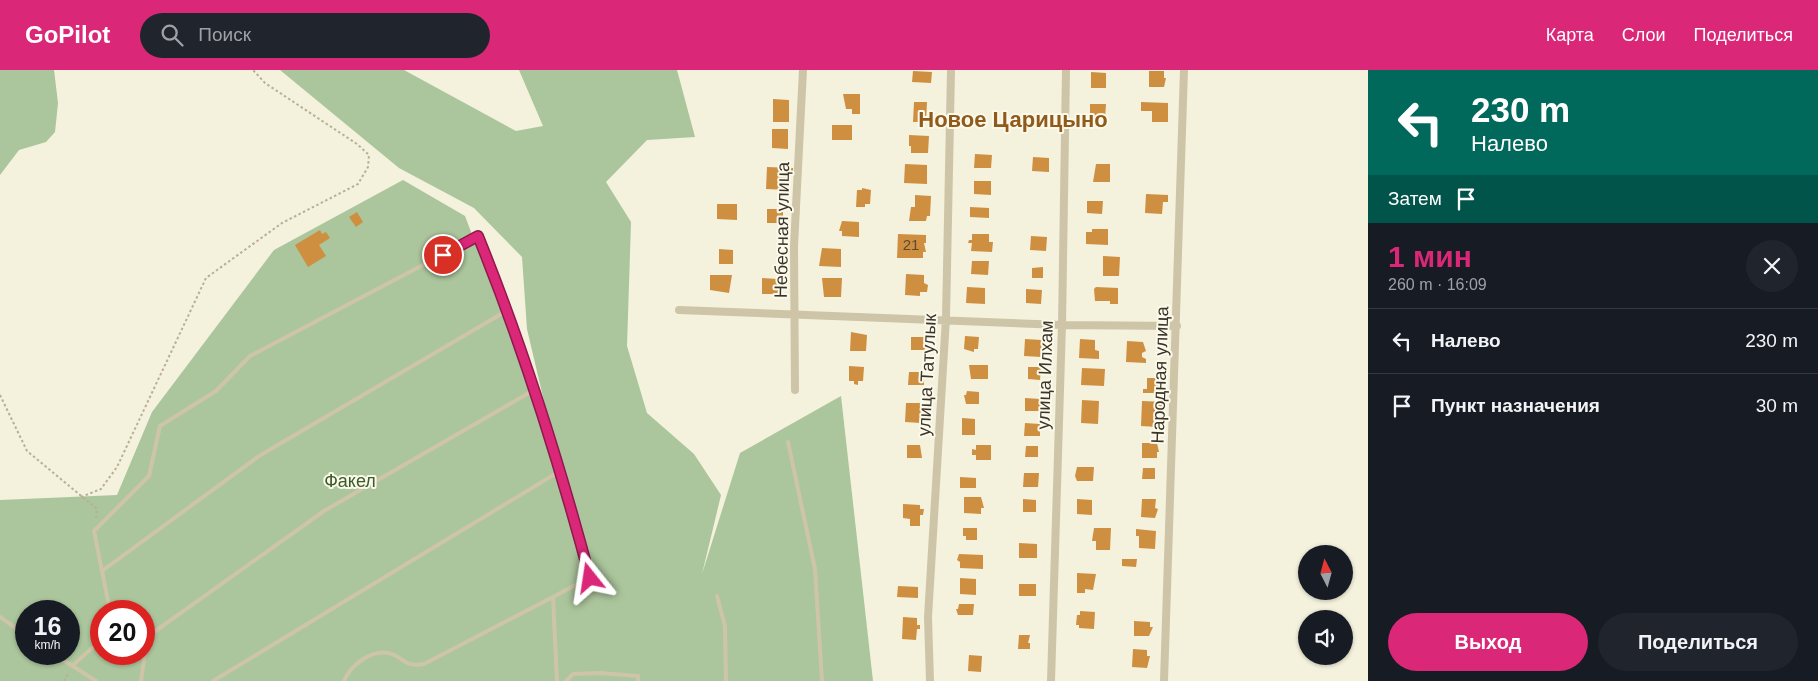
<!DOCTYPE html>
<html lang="ru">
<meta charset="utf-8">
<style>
body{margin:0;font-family:Helvetica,sans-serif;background:#20242c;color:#f1f3f6;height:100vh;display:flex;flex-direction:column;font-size:19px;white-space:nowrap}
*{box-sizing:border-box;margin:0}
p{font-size:16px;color:#9ea1a6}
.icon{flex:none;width:28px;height:28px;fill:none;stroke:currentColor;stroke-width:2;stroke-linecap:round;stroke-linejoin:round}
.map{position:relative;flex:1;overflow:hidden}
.side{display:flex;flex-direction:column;background:#171b24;width:450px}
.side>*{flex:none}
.hud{background:#00695c;color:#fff;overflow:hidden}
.needle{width:32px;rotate:354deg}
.buttons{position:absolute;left:1298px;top:475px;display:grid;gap:10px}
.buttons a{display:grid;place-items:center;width:55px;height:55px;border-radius:50%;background:#171b24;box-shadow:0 1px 4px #0004;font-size:25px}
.speed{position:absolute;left:15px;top:530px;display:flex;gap:10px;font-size:25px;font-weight:700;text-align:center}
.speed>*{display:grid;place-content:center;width:65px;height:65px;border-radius:50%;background:#171b24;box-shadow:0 1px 4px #0004;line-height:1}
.speed small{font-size:12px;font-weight:400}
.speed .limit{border:8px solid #d22;background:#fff;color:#111}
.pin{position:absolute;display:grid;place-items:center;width:42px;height:42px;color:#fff;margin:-21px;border:2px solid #fff;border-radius:50%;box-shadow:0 1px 5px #0007}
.me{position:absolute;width:55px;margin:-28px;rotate:345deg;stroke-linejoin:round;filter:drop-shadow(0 0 4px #0008)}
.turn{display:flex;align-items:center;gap:18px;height:105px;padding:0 20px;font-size:22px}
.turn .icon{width:65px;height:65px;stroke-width:2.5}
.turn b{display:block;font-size:35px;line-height:42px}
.then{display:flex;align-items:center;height:48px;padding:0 20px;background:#0003;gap:10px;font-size:19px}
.round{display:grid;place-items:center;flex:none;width:52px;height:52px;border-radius:26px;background:#20242c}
.overview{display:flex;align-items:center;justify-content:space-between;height:85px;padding:0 20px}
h1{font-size:30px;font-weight:800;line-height:38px;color:#db2777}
.action{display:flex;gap:10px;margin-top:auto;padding:10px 20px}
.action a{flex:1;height:58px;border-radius:30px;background:#db2777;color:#fff;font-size:20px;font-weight:800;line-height:58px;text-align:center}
.action a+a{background:#20242c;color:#f1f3f6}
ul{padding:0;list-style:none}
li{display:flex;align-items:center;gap:15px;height:65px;padding:0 20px;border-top:1px solid #363941}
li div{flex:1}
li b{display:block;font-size:19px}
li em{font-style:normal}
header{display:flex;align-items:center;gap:30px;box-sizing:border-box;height:70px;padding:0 25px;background:#db2777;color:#fff}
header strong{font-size:24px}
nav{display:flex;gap:28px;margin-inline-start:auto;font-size:18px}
.search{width:350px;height:45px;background:#20242c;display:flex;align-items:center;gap:12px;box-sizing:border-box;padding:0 18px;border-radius:28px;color:#9ea1a6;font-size:19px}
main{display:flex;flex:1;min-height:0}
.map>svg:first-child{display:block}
.green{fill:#abc59c;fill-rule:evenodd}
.building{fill:#cf8f40}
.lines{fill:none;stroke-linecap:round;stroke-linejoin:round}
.path{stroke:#baaf92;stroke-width:2;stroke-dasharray:2.5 2.5;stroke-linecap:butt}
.lane{stroke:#cec5a8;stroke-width:4}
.street{stroke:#cec5a8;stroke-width:8}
.route-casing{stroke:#8e194d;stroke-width:12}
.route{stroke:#db2777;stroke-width:9}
.labels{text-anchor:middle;stroke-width:4;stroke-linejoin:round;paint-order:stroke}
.number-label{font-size:15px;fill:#5f4a2f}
.street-label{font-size:18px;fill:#3a3329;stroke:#fbf9ea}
.park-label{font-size:18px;fill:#3a5b2a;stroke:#fbf9ea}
.district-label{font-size:22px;font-weight:bold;fill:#905a1b;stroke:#fbf9ea}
</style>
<header>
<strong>GoPilot</strong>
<div class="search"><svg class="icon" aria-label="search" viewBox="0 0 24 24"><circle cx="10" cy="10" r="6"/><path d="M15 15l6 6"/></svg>Поиск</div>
<nav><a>Карта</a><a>Слои</a><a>Поделиться</a></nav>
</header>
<main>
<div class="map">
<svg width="1368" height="611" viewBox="0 0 1368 611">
<rect width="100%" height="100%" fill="#f4f1dd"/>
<path class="green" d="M0,0H54L58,33L55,62L46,72L19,80L0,105Z
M280,0H404L516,61L543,56L519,0H677L695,67L647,70L606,112L631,152L627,276L647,343L694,384L721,425L702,504L740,383L841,326L873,611H0V430L117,425L152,342L274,180L403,110L465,146L559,395L527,259L522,187L474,138L399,98ZM26,541H69V584H26ZM101,541H144V584H101Z"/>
<path class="building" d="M913,1L932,2L931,13L912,12Z
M1149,1H1164V8H1166L1164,17H1149Z
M1091,2L1106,3V18H1091Z
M843,24H860V44H852V39H846Z
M773,29L789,30V52H773Z
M914,32H927L926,52H913Z
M1141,32L1168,33V52H1152V41H1141Z
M1090,34H1106L1105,49L1090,48Z
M832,55H852V70H832Z
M772,59H788V79L772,78Z
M909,65L929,66L928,83H911V76H909Z
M975,84L992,85L991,98H974Z
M1033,87L1049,88V102L1032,101Z
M905,94L927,95V114L904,113Z
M1096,94H1110V112H1093Z
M767,97L793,98V105H788L787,120L766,119Z
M974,111H991V125L974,124Z
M862,118L871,120L870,134H865V137H856L857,120H862Z
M1146,124L1168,125V132H1163L1162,144L1145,143Z
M915,125L931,126L930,146H927L926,151H909L911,137H915Z
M1087,131H1103L1102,144L1087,143Z
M717,134H737V150L717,149Z
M970,137L989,138V148L970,147Z
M767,139H783V153H767Z
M357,142L363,152L356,157L349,147Z
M842,151L859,152V167L842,166V161H839Z
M1092,159H1108V175L1086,174V162H1092Z
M320,160L322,164L326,162L330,168L319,175L326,186L308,197L295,175Z
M898,164L926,165V173H924L926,182H923V188H897Z
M972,164H989V172H993L992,182L971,181L972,173H968L969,170H972Z
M1031,166L1047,167L1046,181L1030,180Z
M822,178L841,179V197L819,196Z
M719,179L733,180V194H719Z
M1103,186L1120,187L1119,206H1103Z
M972,191H989L988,205L971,204Z
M1043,197V208H1032V198Z
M906,204L924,205V213L928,215L927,222H920V226L905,225Z
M710,205H732L729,223L710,220Z
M762,208L778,209V224H762Z
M822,208H842L841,227H824Z
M967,217L985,218V234L966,233Z
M1096,217L1118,218V234H1110V231H1095L1094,219Z
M1026,219L1042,220L1041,234L1026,233Z
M851,262L867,265L866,281H850Z
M965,266L979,267L978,279H974V282L964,279Z
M911,267H926L925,280H911Z
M1025,269L1042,270L1041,287L1024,286Z
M1080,269L1095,270V280L1099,281V289L1079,288Z
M1127,271L1143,272L1146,281L1142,283V287L1146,289V293L1126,292Z
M969,295H988V309H971Z
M849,296L864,297L863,311H858V315L854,314V311H849Z
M1028,297H1041L1040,310L1028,309Z
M1082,298L1105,299L1104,316L1081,315Z
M909,302H924V315H908Z
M1147,308H1163L1162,323H1143V319H1147Z
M967,321L979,322V334H966L964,325H966Z
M1025,328L1041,329V341H1025Z
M1082,330L1099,331L1098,354L1081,353Z
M1142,331L1165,332V340H1158L1157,357L1141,356Z
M906,333H922L924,345H922L921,353L905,352Z
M962,348L975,349V365H962Z
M1025,353L1040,354V366H1024Z
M1142,373H1157L1159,382H1157V388H1142Z
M907,375H920L922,388H907Z
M976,375H991V390H976V385H972V379L976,380Z
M1026,376H1038V387H1025Z
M1077,397H1094L1093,411H1077L1075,406Z
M1143,398H1155V409H1142Z
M1024,403H1039L1038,417H1023Z
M960,407L976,408V418H960Z
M964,427H981L984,438H981V444L964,443Z
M1023,429L1036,430V442H1023Z
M1077,429L1092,430V445L1077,444Z
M1142,429H1156L1155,438L1158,439L1155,448L1141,447Z
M903,434L920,435V439H924L923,445H920V456H910V449L903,448Z
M963,458H977V470H966V466H963Z
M1094,458H1111L1110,480H1096V471H1092Z
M1136,459L1156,461L1155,479L1139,478V466H1136Z
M1019,473L1037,474V488H1019Z
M959,484L983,485V499L960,498V492L957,490Z
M1122,489H1137L1136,497L1122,496Z
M1077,503L1096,504L1093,520L1085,519V523H1077Z
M960,508L976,509V525L960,524Z
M1019,514H1036V526H1019Z
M898,516L918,517V528L897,527Z
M959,534H974L973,545H958L956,539H958Z
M1080,541L1095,542L1094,559L1079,558V555H1076L1077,545H1080Z
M903,547L917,548V555H920V559H917L916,570L902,569Z
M1134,551L1150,552V557H1153L1149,566H1134Z
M1019,565H1030L1028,573H1030V579H1018Z
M1133,579L1147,580V586H1150L1147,598L1132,597Z
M969,585L982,586L981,602L968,601Z"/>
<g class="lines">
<path class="path" d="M0,325L27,381L97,439L96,448
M81,427L101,419L117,397L206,208L282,153L358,114L368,97L369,85L357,74L265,13L253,0
M64,611L69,602"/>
<path class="lane" d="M788,372L815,499L822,611
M102,501L259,386L508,240
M717,526L725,556L726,611
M110,541L94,461L149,406L160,356L216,321L250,286L478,166C523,277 559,392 590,507L553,527L557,611
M0,547L26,565
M54,584L96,611
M72,596L101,570
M141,611L147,567L324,441L534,320
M213,611L560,401
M344,611C350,596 370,580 388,583C404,586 403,598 424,594L553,527
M566,611L573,604L600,603L638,606V611"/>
<path class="street" d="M679,240L1062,255L1177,256
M795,320L794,176L803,0
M930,611L928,547L946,248L951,0
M1051,611L1062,255L1066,0
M1164,611L1184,0"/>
</g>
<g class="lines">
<defs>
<path id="route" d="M443,185L478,166C523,277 559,392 590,508"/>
</defs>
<use href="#route" class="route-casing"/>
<use href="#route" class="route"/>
</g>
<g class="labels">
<g class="number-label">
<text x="911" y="180">21</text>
</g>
<g class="street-label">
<text transform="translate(782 160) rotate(-89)" y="6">Небесная улица</text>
<text transform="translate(927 305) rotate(-87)" y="6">улица Татулык</text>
<text transform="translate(1045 305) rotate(-88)" y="6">улица Илхам</text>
<text transform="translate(1160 305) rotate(-88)" y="6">Народная улица</text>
</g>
<g class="park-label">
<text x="350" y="417">Факел</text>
</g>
<g class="district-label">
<text x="1013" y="57">Новое Царицыно</text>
</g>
</g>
</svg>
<div class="buttons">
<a><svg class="needle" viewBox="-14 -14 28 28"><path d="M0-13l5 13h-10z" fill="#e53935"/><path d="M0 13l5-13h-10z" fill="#9ea1a6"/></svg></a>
<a><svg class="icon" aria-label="sound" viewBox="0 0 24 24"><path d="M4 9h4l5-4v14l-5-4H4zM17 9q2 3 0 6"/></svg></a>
</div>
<div class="speed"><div>16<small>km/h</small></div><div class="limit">20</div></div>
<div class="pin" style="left:443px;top:185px;background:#d93025"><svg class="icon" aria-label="arrive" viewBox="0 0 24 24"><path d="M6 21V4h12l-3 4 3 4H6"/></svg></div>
<svg class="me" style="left:590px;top:508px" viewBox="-20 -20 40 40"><path d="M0-17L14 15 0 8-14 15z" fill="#db2777" stroke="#fff" stroke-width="4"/></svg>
</div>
<section class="side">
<div class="hud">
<div class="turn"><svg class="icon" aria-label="left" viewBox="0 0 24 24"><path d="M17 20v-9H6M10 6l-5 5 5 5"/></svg><div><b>230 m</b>Налево</div></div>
<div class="then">Затем<svg class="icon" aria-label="arrive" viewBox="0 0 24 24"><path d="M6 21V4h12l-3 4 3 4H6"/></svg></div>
</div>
<div class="overview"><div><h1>1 мин</h1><p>260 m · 16:09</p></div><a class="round"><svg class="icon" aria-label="close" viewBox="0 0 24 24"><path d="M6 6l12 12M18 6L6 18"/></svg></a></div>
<ul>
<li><svg class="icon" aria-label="left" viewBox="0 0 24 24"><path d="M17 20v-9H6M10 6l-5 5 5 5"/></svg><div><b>Налево</b></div><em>230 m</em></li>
<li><svg class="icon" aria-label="arrive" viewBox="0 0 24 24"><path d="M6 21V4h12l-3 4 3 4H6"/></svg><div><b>Пункт назначения</b></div><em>30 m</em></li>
</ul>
<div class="action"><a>Выход</a><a>Поделиться</a></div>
</section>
</main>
